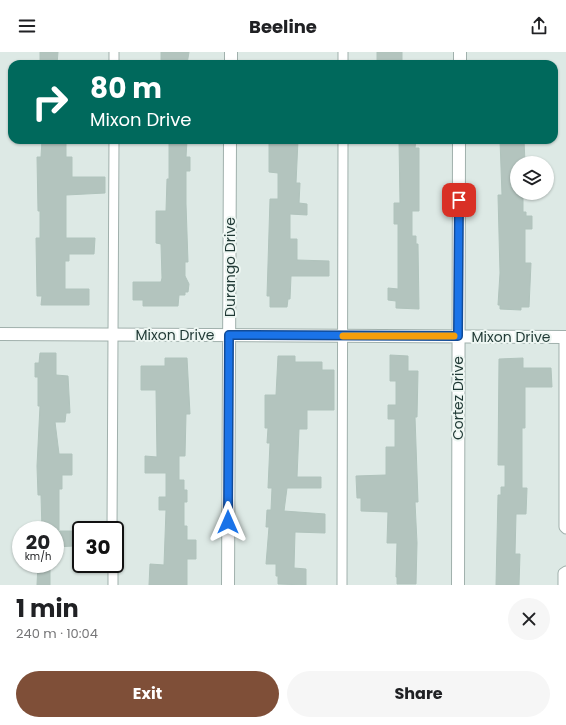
<!DOCTYPE html>
<meta charset="utf-8">
<style>
body{margin:0;font-family:Poppins,sans-serif;background:#f6f6f6;color:#202124;height:100vh;display:flex;flex-direction:column;font-size:15px;white-space:nowrap}
*{box-sizing:border-box;margin:0}
p{font-size:13px;color:#757577}
.icon{flex:none;width:22px;height:22px;fill:none;stroke:currentColor;stroke-width:2;stroke-linecap:round;stroke-linejoin:round}
.map{position:relative;height:533px;overflow:hidden}
.sheet{display:flex;flex-direction:column;background:#fff;flex:1}
.sheet>*{flex:none}
.top-card{position:absolute;left:8px;top:8px;width:550px;height:84px;border-radius:12px;box-shadow:0 1px 3px #0004;background:#00695c;color:#fff;overflow:hidden}
.buttons{position:absolute;left:510px;top:104px;display:grid;gap:8px}
.buttons a{display:grid;place-items:center;width:44px;height:44px;border-radius:50%;background:#fff;box-shadow:0 1px 3px #0004;font-size:20px}
.speed{position:absolute;left:12px;top:469px;display:flex;gap:8px;font-size:20px;font-weight:700;text-align:center}
.speed>*{display:grid;place-content:center;width:52px;height:52px;border-radius:50%;background:#fff;box-shadow:0 1px 3px #0004;line-height:1}
.speed small{font-size:10px;font-weight:400}
.speed .limit{border:2px solid #111;border-radius:6px;background:#fff;color:#111}
.pin{position:absolute;display:grid;place-items:center;width:34px;height:34px;color:#fff;margin:-17px;border-radius:8px;box-shadow:0 2px 6px #0006}
.me{position:absolute;width:44px;margin:-22px;rotate:0deg;stroke-linejoin:round;filter:drop-shadow(0 0 3px #0008)}
.turn{display:flex;align-items:center;gap:14px;height:84px;padding:0 16px;font-size:18px}
.turn .icon{width:52px;height:52px;stroke-width:2.5}
.turn b{display:block;font-size:28px;line-height:34px}
.round{display:grid;place-items:center;flex:none;width:42px;height:42px;border-radius:21px;background:#f6f6f6}
.headline{display:flex;align-items:center;justify-content:space-between;height:68px;padding:0 16px}
h1{font-size:24px;font-weight:700;line-height:30px}
.primary-button{display:flex;gap:8px;margin-top:auto;padding:8px 16px}
.primary-button a{flex:1;height:46px;border-radius:24px;background:#7f4f38;color:#fff;font-size:16px;font-weight:700;line-height:46px;text-align:center}
.primary-button a+a{background:#f6f6f6;color:#202124}
header{display:flex;justify-content:space-between;align-items:center;height:52px;padding:0 16px;background:#fff;font-size:18px;font-weight:700}
.map>svg:first-child{display:block}
.building{fill:#b3c4be;stroke:#b0c3bc}
.lines{fill:none;stroke-linecap:round;stroke-linejoin:round}
.lane-casing{stroke:#a0b0ac;stroke-width:11}
.street-casing{stroke:#a0b0ac;stroke-width:14}
.lane{stroke:#fff;stroke-width:9}
.street{stroke:#fff;stroke-width:12}
.route-casing{stroke:#114b97;stroke-width:10}
.route{stroke:#1a73e8;stroke-width:7}
.slow{stroke:#f59e0b;stroke-width:7}
.labels{text-anchor:middle;stroke-width:4;stroke-linejoin:round;paint-order:stroke}
.street-label{font-size:14px;fill:#1f3834;stroke:#edf6f2}
</style>
<header><svg class="icon" aria-label="menu" viewBox="0 0 24 24"><path d="M4 6h16M4 12h16M4 18h16"/></svg>Beeline<svg class="icon" aria-label="share" viewBox="0 0 24 24"><path d="M12 15V3M7 8l5-5 5 5M5 13v7h14v-7"/></svg></header>
<div class="map">
<svg width="566" height="533" viewBox="0 0 566 533">
<rect width="100%" height="100%" fill="#dde9e5"/>
<path class="building" d="M40,0H58L57,12H40Z
M161,0H189L187,12H161Z
M377,0H402V12H377Z
M42,88H66V105H72V125H105V141L66,143V186H95L94,202H69V209H65V237H89V253H41L42,244H37L36,186H40V159H38L37,105H41Z
M169,88H187L186,105H190V119H186V152L188,210H185V224L189,232L188,240H185V243H179L178,254H143V248H133V230H161L162,226L161,192L156,191V159H166L167,127H169Z
M269,88H298L296,131H300L299,151L307,152V163L290,162V187H297V208L329,209V224H291L290,247H288L287,255H270V244H267L270,147H278V121L269,120Z
M399,88H416L415,96H419V159H412V184H416V192H418L419,257L396,256V249L388,248V236L398,237V172H394V151H400Z
M500,88H524L525,111H517V143H523V160H526V164H532V177H525V211H531L529,255H521V258L500,257V253H498L500,221L498,143H502Z
M40,301H56V323L68,324L70,361H66L65,370H55L59,402H72V423H62V437H59V478H42L41,443H38L37,414L40,354H38V325H35V311H39Z
M390,303L408,304V319H418L417,365H415L418,450H415L417,491L416,532H397V525H396L397,491H387L388,460L361,459V446H357L356,424L386,423V395H395V367H388V353H396V329H390Z
M278,304H295V310H322V318H334V358H307V377H299L297,425H321V436H287L284,459L325,462V481L295,480L294,516L306,517V533L278,532V524H276V512H266L269,475H266L267,458H271L272,436H268L270,391H267L268,376H265V343H276Z
M165,306H187L190,362H186L185,404H179V428H184V438H187V450H184V474H187V488H196V507H187V533H149L150,512L164,513L166,458H159V445H166V421H145V404L157,405L156,338H141V314H165Z
M523,306V316H551L552,335H525V376H522V436H527L526,462H516L515,502H520L519,533H496L498,443H501V435H505V413H498L499,307Z
M55,479H74V494L55,495Z
M38,512H50V533H37Z"/>
<g class="lines">
<defs>
<path id="lane" d="M114,12V0
M343,12V0
M564,285V475L566,477
M112,478L114,88
M113,512V533
M342,533L343,88
M563,533V521L566,519"/>
<path id="street" d="M231,12V0
M460,12V0
M0,282L566,285
M228,533L230,88
M458,533L459,88"/>
</defs>
<use href="#lane" class="lane-casing"/>
<use href="#street" class="street-casing"/>
<use href="#lane" class="lane"/>
<use href="#street" class="street"/>
</g>
<g class="lines">
<defs>
<path id="route" d="M228,470L229,283L458,284L459,148"/>
</defs>
<use href="#route" class="route-casing"/>
<use href="#route" class="route"/>
<path class="slow" d="M343,284H454"/>
</g>
<g class="labels">
<g class="street-label">
<text transform="translate(230 215) rotate(-90)" y="5">Durango Drive</text>
<text x="175" y="288">Mixon Drive</text>
<text x="511" y="290">Mixon Drive</text>
<text transform="translate(458 346) rotate(-90)" y="5">Cortez Drive</text>
</g>
</g>
</svg>
<div class="buttons">
<a><svg class="icon" aria-label="layers" viewBox="0 0 24 24"><path d="M12 4l9 5-9 5-9-5zM3 14l9 5 9-5"/></svg></a>
</div>
<div class="speed"><div>20<small>km/h</small></div><div class="limit">30</div></div>
<div class="pin" style="left:459px;top:148px;background:#d93025"><svg class="icon" aria-label="arrive" viewBox="0 0 24 24"><path d="M6 21V4h12l-3 4 3 4H6"/></svg></div>
<svg class="me" style="left:228px;top:470px" viewBox="-20 -20 40 40"><path d="M0-17L14 15 0 8-14 15z" fill="#1a73e8" stroke="#fff" stroke-width="4"/></svg>
<div class="top-card">
<div class="turn"><svg class="icon" aria-label="right" viewBox="0 0 24 24"><path d="M7 20v-9h11M14 6l5 5-5 5"/></svg><div><b>80 m</b>Mixon Drive</div></div>
</div>
</div>
<section class="sheet">
<div class="headline"><div><h1>1 min</h1><p>240 m · 10:04</p></div><a class="round"><svg class="icon" aria-label="close" viewBox="0 0 24 24"><path d="M6 6l12 12M18 6L6 18"/></svg></a></div>
<div class="primary-button"><a>Exit</a><a>Share</a></div>
</section>
